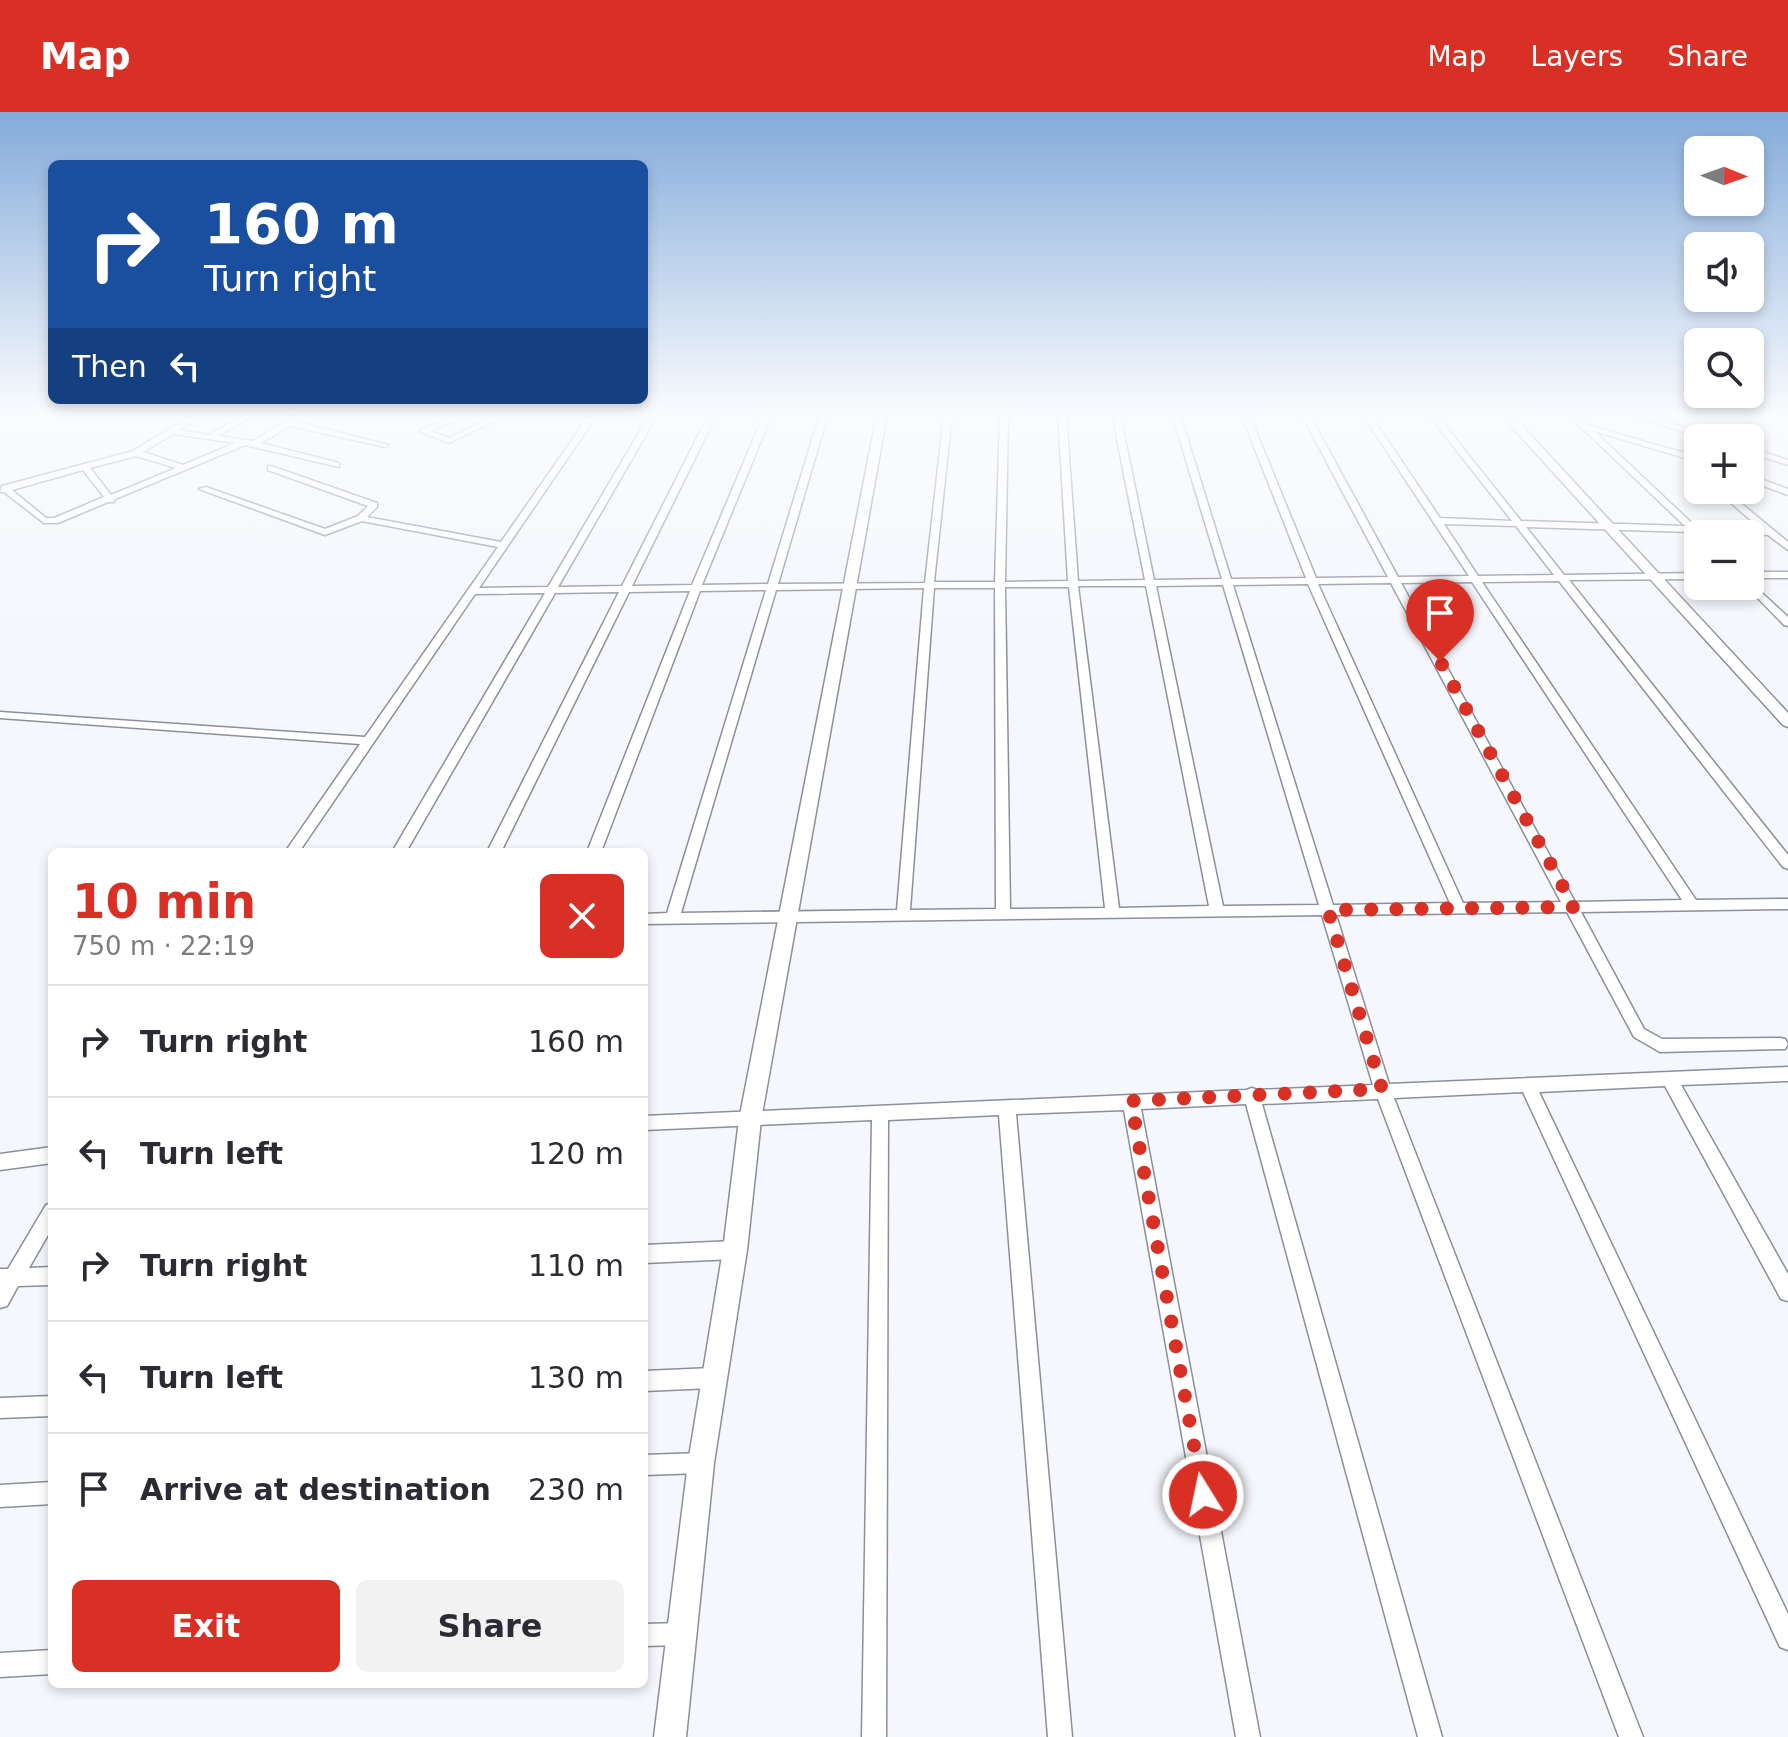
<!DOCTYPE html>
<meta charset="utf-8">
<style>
body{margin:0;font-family:"DejaVu Sans",sans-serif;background:#f2f2f3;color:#2b2b33;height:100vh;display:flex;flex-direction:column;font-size:30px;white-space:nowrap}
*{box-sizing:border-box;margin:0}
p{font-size:26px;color:#7c7c81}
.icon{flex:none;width:44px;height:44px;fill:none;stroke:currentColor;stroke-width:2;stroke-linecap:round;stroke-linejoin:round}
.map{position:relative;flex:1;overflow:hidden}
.panel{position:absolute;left:48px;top:736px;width:600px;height:840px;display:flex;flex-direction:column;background:#fff;border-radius:12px;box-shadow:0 4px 12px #0003}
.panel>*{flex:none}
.top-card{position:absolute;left:48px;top:48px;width:600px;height:244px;border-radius:12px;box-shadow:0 4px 12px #0003;background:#1a4fa0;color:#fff;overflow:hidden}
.needle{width:52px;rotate:91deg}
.tools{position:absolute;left:1684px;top:24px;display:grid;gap:16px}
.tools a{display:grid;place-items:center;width:80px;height:80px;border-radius:12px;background:#fff;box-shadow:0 4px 12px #0003;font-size:40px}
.pin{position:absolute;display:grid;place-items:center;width:68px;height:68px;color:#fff;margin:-82px -34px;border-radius:50% 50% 50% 0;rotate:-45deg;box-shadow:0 0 8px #0007}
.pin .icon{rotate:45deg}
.me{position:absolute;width:88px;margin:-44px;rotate:350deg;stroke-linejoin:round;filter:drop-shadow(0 0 6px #0008)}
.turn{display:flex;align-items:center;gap:28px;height:168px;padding:0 24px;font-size:36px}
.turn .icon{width:104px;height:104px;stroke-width:2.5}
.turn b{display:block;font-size:56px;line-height:68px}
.then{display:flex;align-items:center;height:76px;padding:0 24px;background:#0003;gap:16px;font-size:30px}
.round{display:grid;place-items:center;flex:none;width:84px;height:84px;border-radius:12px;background:#f2f2f3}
.head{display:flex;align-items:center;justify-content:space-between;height:136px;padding:0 24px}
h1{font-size:48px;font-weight:800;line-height:60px;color:#d93025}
.cta{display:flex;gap:16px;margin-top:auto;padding:16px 24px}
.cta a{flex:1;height:92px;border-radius:12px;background:#d93025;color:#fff;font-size:32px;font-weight:800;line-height:92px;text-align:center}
.cta a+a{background:#f2f2f3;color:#2b2b33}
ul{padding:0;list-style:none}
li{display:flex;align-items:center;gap:24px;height:112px;padding:0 24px;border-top:2px solid #e1e1e2}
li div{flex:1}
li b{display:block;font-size:30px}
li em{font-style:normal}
header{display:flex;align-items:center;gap:48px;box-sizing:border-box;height:112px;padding:0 40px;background:#d93025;color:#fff}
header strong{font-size:38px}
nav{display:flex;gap:44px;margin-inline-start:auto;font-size:28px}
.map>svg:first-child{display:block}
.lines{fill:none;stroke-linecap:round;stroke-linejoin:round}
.minor-casing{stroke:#8a8f9c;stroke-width:3}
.tertiary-casing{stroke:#8a8f9c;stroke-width:3}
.minor{fill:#fff;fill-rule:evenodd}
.tertiary{fill:#fff;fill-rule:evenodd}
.route{stroke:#d93025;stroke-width:14;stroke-dasharray:0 25.2}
</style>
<header>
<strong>Map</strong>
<nav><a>Map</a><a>Layers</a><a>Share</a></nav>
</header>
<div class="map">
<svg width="1788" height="1625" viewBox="0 0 1788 1625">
<rect width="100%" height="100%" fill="#f5f7fd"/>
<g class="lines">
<defs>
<path id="minor" d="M195,302H205L179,318L209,323L246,302H256L218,324L253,329L298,302H308L296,310L389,333L385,335L290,314L261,331L339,351V355L245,333L115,387L114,390H108L58,411H44L4,380H0L2,374L133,339ZM173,322H174L235,331L183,353L143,340ZM136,344L176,356L111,383L90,356ZM83,358L104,385L54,406H46L12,378Z
M458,302H469L430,319L449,326L498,302H509L449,331L419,319Z
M586,302H594L589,315L479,476L548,475L650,302H658L558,475L622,474L709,302H717L632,474L692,473L764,302H772L702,473L768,472L820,302H828L778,472L925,471L944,302H952L934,470H995L1000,302H1008L1005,470L1068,469L1058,302H1066L1078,469L1145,468L1112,302H1120L1154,468L1222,467L1172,302H1180L1231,467L1306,466L1241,302H1249L1316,466L1388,465L1301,302H1309L1398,465L1469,464L1362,302H1370L1440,406L1512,409L1428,302H1436L1521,409L1685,414L1567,302H1576L1587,313L1698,345V350L1594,319L1696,415L1761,417L1716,378H1725L1788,430V438L1768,423L1700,420L1696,423L1691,420L1526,415L1564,463L1698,461V467L1569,468L1788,743V757L1783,755L1559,469L1482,470L1696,788L1788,787V797L1581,800L1644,917L1662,927L1780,926L1785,927L1788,932L1785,937L1660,940L1634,925L1567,800L1336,803L1389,972L1788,955V969L1681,973L1788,1162V1189L1781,1187L1665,974L1539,980L1788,1502V1538L1780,1535L1523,980L1394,986L1643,1625H1619L1378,987L1262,992L1442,1625H1418L1246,992L1141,997L1260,1625H1236L1124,998L1016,1002L1072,1625H1048L999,1003L888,1008L886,1625H862L872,1008L644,1018V1004L1246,978L1252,976L1257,978L1373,973L1322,803L644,812V802L667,801L766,478L700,479L601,740H587L690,479L629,480L501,740H487L619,480L555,481L406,740H392L545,481L475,482L299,740H285L360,632L0,606V600L365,625L498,435L362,409L325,423L199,377L206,375L325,417L358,404L368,394L268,358V354H271L377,391V395L367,405L501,430L581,315ZM1444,412L1516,414L1554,463L1478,464ZM1472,470L1682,788L1575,790L1401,471ZM1391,471L1561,790L1463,791L1318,472ZM1308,472L1450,791L1333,793L1233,473ZM1223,473L1319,793L1223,794L1156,474ZM1078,474H1146L1209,794L1119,796ZM1005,475H1069L1105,796L1010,797ZM924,476L897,798L681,801L776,478ZM934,476H995L996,797L910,798Z
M1631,302H1644L1704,321L1753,302H1765L1712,324L1715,326H1701Z
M1750,336L1788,348V353L1750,341Z
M1750,363L1788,377V383L1750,369Z
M1750,460H1788V466H1750Z
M1750,470L1788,505V514L1784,513L1747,475L1750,474Z
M52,1035V1051L0,1058V1042Z
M52,1091V1116L29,1156L52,1155V1173L18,1174L7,1194L0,1196V1157H8L46,1093Z
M735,1129L741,1132L744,1138L741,1144L735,1147L644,1151V1133Z
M712,1256L719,1259L722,1266L719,1273L712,1276L644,1279V1259Z
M52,1284V1304L0,1306V1286Z
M701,1341L708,1344L711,1351L708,1358L701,1361L644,1363V1343Z
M52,1370V1392L0,1395V1373Z
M682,1511L690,1514L693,1522L690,1530L682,1533L644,1534V1512Z
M52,1538V1562L0,1565V1541Z"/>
<path id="tertiary" d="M877,302H887L761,1008L747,1138L714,1351L686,1625H654L688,1351L723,1138L739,1008Z
M1500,302H1511L1788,601V615L1783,613Z"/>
</defs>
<use href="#minor" class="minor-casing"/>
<use href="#tertiary" class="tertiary-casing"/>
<use href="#minor" class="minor"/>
<use href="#tertiary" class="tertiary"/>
</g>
<linearGradient id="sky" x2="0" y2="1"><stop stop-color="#84abda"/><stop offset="0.57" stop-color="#fafbfe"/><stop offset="1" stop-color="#fafbfe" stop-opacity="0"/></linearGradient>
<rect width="1788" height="530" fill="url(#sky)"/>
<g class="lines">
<path class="route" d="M1203,1383L1131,989L1382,977L1328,798L1574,795L1440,549"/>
</g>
</svg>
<div class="tools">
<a><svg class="needle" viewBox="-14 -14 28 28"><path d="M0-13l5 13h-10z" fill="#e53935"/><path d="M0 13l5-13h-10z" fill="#7c7c81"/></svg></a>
<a><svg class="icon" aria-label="sound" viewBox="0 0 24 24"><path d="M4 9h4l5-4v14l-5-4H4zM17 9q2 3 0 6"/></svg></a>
<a><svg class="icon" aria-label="search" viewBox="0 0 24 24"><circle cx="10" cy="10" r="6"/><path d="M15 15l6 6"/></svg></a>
<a>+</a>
<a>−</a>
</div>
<div class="pin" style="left:1440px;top:549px;background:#d93025"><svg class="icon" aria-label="arrive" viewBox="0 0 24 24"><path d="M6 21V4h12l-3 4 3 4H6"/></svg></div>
<svg class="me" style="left:1203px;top:1383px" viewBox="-20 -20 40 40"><circle r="17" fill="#d93025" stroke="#fff" stroke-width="3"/><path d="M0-11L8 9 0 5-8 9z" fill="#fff"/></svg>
<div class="top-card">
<div class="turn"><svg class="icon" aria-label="right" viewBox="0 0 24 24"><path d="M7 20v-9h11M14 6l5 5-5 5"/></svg><div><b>160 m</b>Turn right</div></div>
<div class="then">Then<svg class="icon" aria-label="left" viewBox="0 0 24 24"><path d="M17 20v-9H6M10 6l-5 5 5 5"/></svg></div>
</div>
<section class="panel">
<div class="head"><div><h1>10 min</h1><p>750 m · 22:19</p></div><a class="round" style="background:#d93025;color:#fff"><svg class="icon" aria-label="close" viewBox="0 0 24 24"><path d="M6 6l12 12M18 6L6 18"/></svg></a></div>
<ul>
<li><svg class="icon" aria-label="right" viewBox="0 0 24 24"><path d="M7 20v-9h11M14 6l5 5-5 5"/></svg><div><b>Turn right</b></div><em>160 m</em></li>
<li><svg class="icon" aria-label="left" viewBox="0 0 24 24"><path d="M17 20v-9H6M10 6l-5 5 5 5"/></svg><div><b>Turn left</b></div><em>120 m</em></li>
<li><svg class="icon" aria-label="right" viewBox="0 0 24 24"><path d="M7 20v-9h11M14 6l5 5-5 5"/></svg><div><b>Turn right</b></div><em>110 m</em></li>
<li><svg class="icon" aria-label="left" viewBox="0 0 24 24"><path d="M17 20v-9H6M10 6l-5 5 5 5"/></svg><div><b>Turn left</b></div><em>130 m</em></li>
<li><svg class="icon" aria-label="arrive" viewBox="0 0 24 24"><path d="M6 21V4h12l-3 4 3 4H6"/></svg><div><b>Arrive at destination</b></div><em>230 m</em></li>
</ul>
<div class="cta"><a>Exit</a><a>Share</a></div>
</section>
</div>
